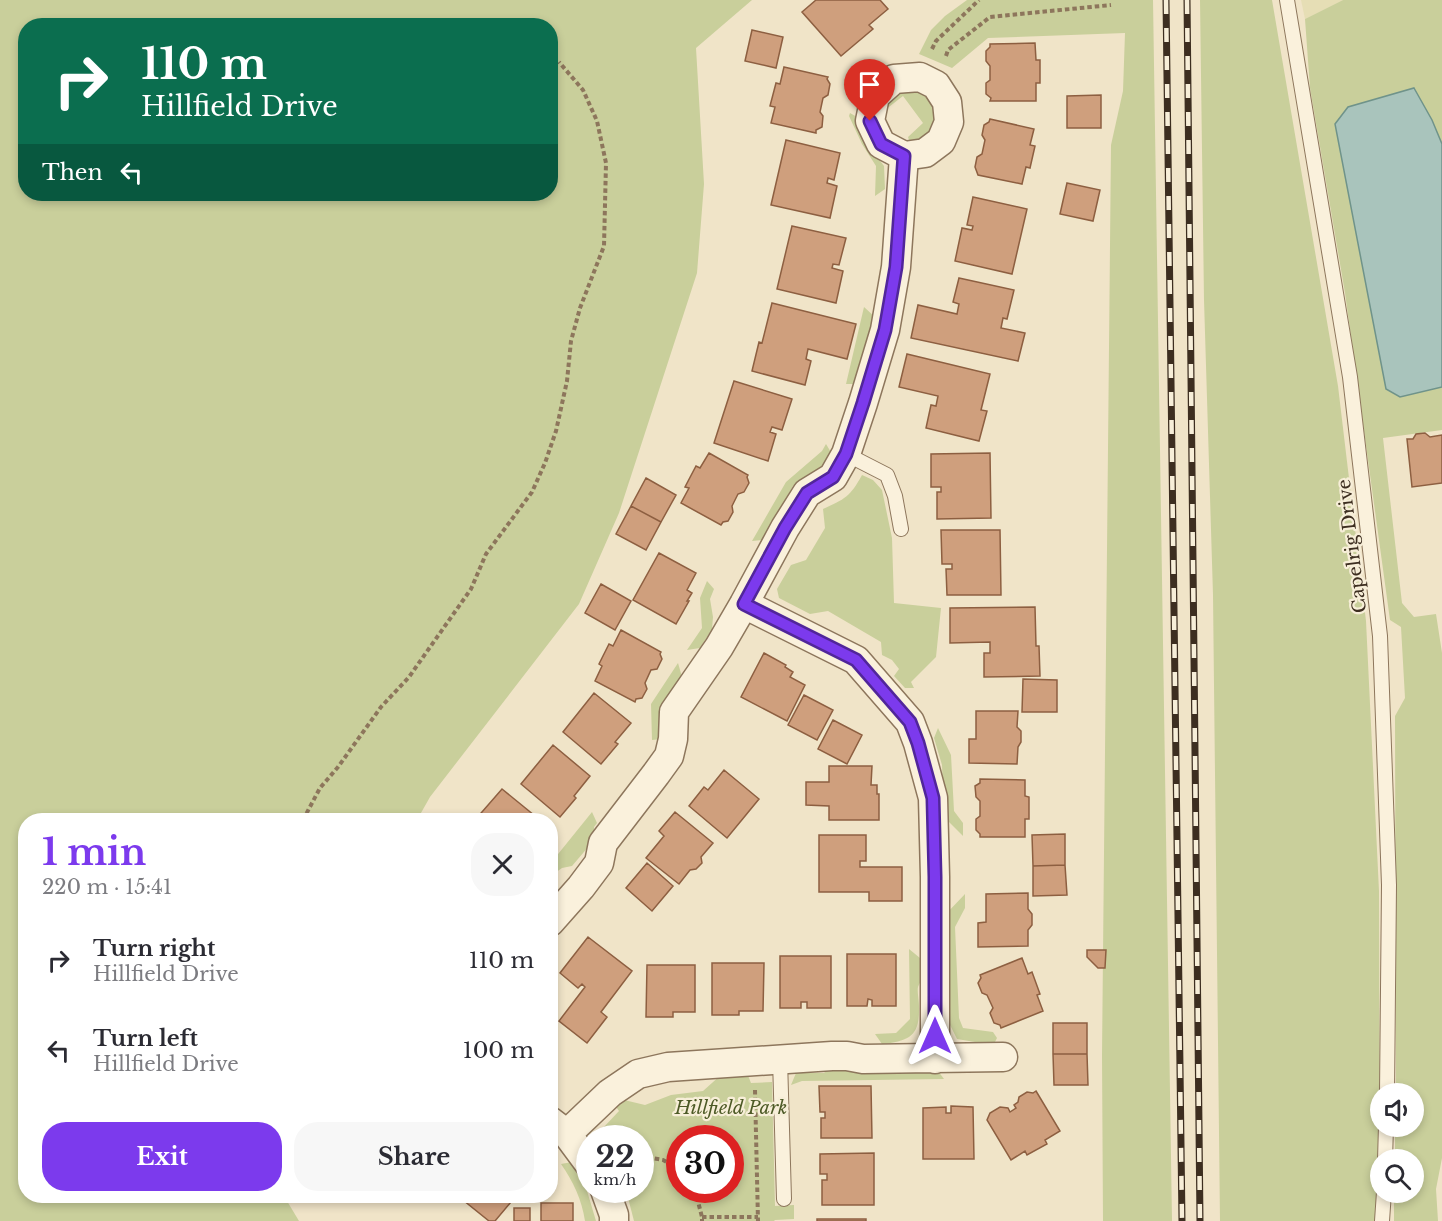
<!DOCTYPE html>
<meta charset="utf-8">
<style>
body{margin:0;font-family:"Libre Baskerville",serif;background:#f7f7f7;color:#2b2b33;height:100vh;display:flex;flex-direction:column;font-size:22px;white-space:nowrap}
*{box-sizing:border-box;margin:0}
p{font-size:20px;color:#7c7c81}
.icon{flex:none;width:33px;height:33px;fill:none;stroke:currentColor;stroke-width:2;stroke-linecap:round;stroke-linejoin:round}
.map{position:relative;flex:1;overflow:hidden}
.details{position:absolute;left:18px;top:813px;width:540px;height:390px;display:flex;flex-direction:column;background:#fff;border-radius:24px;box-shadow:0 3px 9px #0003}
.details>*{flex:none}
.banner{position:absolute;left:18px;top:18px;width:540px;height:183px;border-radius:24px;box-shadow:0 3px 9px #0003;background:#0b6e4f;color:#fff;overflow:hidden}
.controls{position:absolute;left:1370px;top:1083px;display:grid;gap:12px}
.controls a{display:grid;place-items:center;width:54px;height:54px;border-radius:50%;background:#fff;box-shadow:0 3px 9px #0003;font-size:30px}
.speed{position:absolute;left:576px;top:1125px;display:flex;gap:12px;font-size:30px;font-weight:700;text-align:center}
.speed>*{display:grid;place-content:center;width:78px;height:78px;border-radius:50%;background:#fff;box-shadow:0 3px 9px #0003;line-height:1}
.speed small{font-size:15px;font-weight:400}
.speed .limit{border:9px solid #d22;background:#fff;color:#111}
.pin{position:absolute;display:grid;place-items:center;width:51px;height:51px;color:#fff;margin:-62px -26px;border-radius:50% 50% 50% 0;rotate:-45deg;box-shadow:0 0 6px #0007}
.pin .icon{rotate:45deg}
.me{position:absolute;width:66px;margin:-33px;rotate:0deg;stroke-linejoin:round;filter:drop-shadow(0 0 4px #0008)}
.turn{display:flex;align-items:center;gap:21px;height:126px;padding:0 24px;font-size:27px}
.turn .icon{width:78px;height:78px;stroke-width:2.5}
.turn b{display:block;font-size:42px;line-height:51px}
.then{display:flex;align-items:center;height:57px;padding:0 24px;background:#0003;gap:12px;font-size:22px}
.round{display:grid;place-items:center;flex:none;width:63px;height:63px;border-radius:24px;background:#f7f7f7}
.overview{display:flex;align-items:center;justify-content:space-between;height:102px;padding:0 24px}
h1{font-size:36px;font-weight:700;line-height:45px;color:#7c3aed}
.action{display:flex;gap:12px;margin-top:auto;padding:12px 24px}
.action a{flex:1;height:69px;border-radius:24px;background:#7c3aed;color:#fff;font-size:24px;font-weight:700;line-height:69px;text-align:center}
.action a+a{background:#f7f7f7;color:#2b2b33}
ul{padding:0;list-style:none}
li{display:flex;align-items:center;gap:18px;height:90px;padding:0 24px}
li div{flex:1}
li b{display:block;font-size:22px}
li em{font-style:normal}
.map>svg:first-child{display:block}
.farmland{fill:#e6deb5}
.green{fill:#c9cf9b;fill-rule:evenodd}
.water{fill:#a9c4bc;stroke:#6f938a;stroke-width:1.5}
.building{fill:#cf9f7d;stroke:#8d5f41;stroke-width:1.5}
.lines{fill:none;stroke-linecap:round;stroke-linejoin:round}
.lane-casing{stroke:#8d765c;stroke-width:16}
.street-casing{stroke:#8d765c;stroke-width:31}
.path{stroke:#8d765c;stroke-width:4;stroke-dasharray:4.5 3;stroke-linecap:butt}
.lane{stroke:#faf1dc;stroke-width:14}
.street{stroke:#faf1dc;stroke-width:28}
.rail-casing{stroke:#3d2e20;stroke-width:7}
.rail{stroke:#f7eed8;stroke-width:4.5;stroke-dasharray:14;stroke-linecap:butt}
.route-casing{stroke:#51269a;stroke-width:15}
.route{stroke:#7c3aed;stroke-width:10}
.labels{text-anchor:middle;stroke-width:4.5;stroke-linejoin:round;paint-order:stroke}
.street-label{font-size:18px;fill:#3d2e20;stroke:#f7eed8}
.park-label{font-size:18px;font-style:italic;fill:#4d5a26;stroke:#f7eed8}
</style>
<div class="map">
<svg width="1442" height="1221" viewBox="0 0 1442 1221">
<rect width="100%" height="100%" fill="#f0e4c8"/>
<path class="farmland" d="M1301,0H1343L1305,19Z"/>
<path class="green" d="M0,0H752L696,48L704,184L697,273L619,513L579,604L430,797L417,820H26V1196H284L299,1221H0ZM26,26H550V194H26Z
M967,0H1153L1172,1221H1103L1102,1056L1111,145L1123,91L1125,33L988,38L952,68L919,54L931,30L945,16Z
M1200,0H1272L1338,386L1366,621L1379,891L1380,1221H1220L1213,595L1204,300Z
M1343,0H1442V430L1383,438L1402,603L1414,617L1436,614L1442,653V1158L1436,1189L1438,1221H1394V1193L1413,1192V1160L1395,1159V1127L1413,1126V1094L1396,1093L1395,716L1405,698L1401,627L1390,620L1345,293L1310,88L1305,19Z
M912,86L937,102L934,127L923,141L910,143L908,137L923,123L903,96L885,110V97Z
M850,113L857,117L866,142L884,166L885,189L875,196L876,166L862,144L849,116Z
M864,307L875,317L857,384H846Z
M826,444L832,454L821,469L793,486L762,540L752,541L786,482L822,451Z
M862,475L873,480L882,490L892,538L894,603L941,608L936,657L911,682L914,688H905L894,676L899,669L892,660L882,655L881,642L828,611L810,614L779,598L777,589L791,565L806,560L825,528L823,509C845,499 850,497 862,475Z
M707,581L714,589L710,599L713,617L712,629L700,648L687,650L702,628L700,598Z
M678,663L682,677L659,712L662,739L652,740L651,704Z
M938,728L951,755L954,811L963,823V836L944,817L942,765L934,738Z
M592,812L597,823L594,827L595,839L572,866L562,868L555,873L551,871L550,864Z
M965,894V908L955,927L959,1018L963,1028L993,1032L997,1038L995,1042H975L957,1039L949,1023L945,915Z
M909,949L920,958V975H926C923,979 919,983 918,987C917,992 919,1000 919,1006C920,1036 910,1041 882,1044L875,1034L896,1033L910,1019Z
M833,1065L844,1066L849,1072L938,1071L944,1079L802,1081L791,1085L796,1073H824Z
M747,1073L751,1083L772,1082L775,1206L794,1205V1219L775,1220L774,1221H634L626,1190H640V1138H601L599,1135L603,1128L619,1111L614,1104L620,1099L645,1105L671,1095L703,1091L722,1074ZM680,1138H730V1190H680Z
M572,1162L585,1184L596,1221H585C582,1200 573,1181 561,1164Z"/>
<path class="water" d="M1414,88L1432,120L1442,144V387L1400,397L1386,389L1335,124L1348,107Z"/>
<path class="building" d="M816,0H880L888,9L869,25L873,29L841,56L802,12Z
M752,30L783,37L776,68L745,61Z
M1035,43L1036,60H1040V83H1036V101H990L991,98L986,94V83L990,80V66L986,61V51L990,47V44Z
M784,67L828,77L827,79L830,84L828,95L823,98L820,112L823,116L822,127L816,130V133L771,123L775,107L770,106L776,83L780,84Z
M1101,95V128H1067V96Z
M990,119L1034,129L1030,145L1035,146L1030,168L1026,167L1022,184L978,175L975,167L977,157L982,154L985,140L982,135L984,125L989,122Z
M786,140L840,153L834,180L828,178L827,183L837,186L830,218L771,205Z
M1067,183L1100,190L1093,221L1060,214Z
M973,197L1027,209L1012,274L955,261L962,228L972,230L973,226L967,225Z
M792,226L846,238L839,265L833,264L832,268L843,271L836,303L777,289Z
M959,278L1014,290L1007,319L1003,318L1001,328L1025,333L1018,361L911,338L918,305L957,314L959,304L953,302Z
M772,303L856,324L847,359L808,349L806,359L811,361L805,385L752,371L759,342L762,343Z
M907,354L990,374L981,410L987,411L979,441L926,428L931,405L936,406L938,396L899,387Z
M734,381L792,399L782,430L772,427L770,432L776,434L768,461L714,443Z
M1425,433L1430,437L1442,435V483L1412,487L1407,439H1413L1416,434Z
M709,453L748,475L747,477L749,483L744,492L738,494L732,506L733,512L728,521L723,522L721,525L681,503L689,488L685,487L696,466L700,468Z
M990,453L991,518L937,519V492H941V487H931V454Z
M646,478L676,495L661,522L631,506Z
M631,506L661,522L646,550L616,534Z
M941,530H1000L1001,595H947L946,569H952V564H942Z
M659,553L696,573L687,590L692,593L687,601H689L676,624L633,600Z
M601,584L631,601L615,630L585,613Z
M1035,607L1036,646H1039L1040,676L984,677V653H990V642L950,643V608Z
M621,630L661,652L660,654L662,659L657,669L651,670L645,683L647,689L642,698L636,699L635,702L595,681L602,666L599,664L609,644L613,646Z
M764,653L786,665L785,667L793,672L790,677L805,685L787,721L741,697Z
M1023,679L1057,680V712H1022Z
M594,693L631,723L615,742L618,744L601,764L563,732Z
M804,695L833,710L817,740L788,725Z
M976,711H1018L1017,727L1021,731V742L1018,747L1017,764L969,763V739H976Z
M833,720L862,735L847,764L818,749Z
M553,745L590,776L574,796L576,798L560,817L521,784Z
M829,766H872L871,785H877V794H879V820H829V806L806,805V782H829Z
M724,770L759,799L727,838L689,806L704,787L708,790Z
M980,779L1025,780V796L1029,797V819H1025V837H980V834L976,830V819L980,816V801L976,797L975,786L980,783Z
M502,789L540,820H475Z
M675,812L713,843L701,857L702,863L696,869L690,870L679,884L646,858L664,836L659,831Z
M1065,834V865L1033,866L1032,835Z
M819,835H866V861H860V867H902V901H869V892H819Z
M647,863L673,886L652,911L626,888Z
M1065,865L1067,895L1033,896V866Z
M1028,893V909L1032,914V925L1028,930V946L978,947V923L986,922V894Z
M588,937L632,971L601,1012L607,1017L587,1043L559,1021L585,987L582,984L578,988L560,973Z
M1087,950H1106L1105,968H1098L1087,957Z
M847,954H896V1006H872V1000L868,999L867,1006H847Z
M780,956H831V1008H807V1002H801V1008H780Z
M1022,958L1028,974L1032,972L1040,994L1037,995L1043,1011L1001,1028L1000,1025L994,1023L990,1013L993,1008L987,995L982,993L978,983L981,978L980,975Z
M712,963H764L763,1011H739V1015H712Z
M647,965H695V1012H673V1017H646Z
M1053,1023H1087V1054H1053Z
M1053,1054H1087L1088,1085H1054Z
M819,1086H871L872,1138H821V1118H825V1112H820Z
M1036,1091L1060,1131L1045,1140L1047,1144L1027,1155L1025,1151L1011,1160L987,1120L990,1113L1000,1107L1008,1108L1010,1112L1016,1108L1014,1105L1018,1102L1019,1097L1027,1092L1033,1093Z
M951,1106L973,1107L974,1159H923V1108L946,1107V1113H951Z
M874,1153V1205H822V1180H827V1174H820V1154Z
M458,1196H516L495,1221H489Z
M541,1203H573V1221H541Z
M514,1208H530V1221H514Z
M817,1219H866V1221H817Z"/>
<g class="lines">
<defs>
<path id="lane" d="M1287,0L1350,377L1380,636L1389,885L1387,1094
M846,454L887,475L895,496L901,529
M780,1059L784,1199
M1385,1160L1386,1126
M1382,1221L1384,1192"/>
<path id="street" d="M920,77L936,85L947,102L949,122L941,141L925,153L904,156L881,144L870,121L875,96L894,79Z
M744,604L856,660L910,722L918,743L933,798L935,877V1059
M550,922L581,887L599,863L603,843L656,774L669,756L673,739L674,712L719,647L744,604L785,528L807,493L833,477L846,454L863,403L885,330L896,267L904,156
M550,1121L567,1134L590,1165
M567,1134L610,1093L638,1074L668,1067L832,1056H847L863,1059L1003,1057
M605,1190L614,1215V1221"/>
</defs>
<use href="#lane" class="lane-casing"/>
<use href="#street" class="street-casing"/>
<path class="path" d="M932,49L936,41L979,0
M946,56L948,50L990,17L1111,5
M303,820L320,788L338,767L381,707L409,677L471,589L486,554L532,492L545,463L556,431L567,381L571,341L580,308L604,246L606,163L597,121L583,90L559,62
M755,1090L758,1221
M640,1156L663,1160L680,1169
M695,1190L702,1217V1221
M702,1217H758"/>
<use href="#lane" class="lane"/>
<use href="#street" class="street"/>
<defs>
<path id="rail" d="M1166,0L1182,1221
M1187,0L1200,1221"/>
</defs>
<use href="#rail" class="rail-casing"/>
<use href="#rail" class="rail"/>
</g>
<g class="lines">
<defs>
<path id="route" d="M870,121L881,144L904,156L896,267L885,330L863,403L846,454L833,477L807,493L785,528L744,604L856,660L910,722L918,743L933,798L935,877V1036"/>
</defs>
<use href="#route" class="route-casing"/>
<use href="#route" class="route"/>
</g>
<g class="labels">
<g class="street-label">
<text transform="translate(1352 546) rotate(-97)" y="6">Capelrig Drive</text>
</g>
<g class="park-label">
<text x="731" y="1114">Hillfield Park</text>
</g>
</g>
</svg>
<div class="controls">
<a><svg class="icon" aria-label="sound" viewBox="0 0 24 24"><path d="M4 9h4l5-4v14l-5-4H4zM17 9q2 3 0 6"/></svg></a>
<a><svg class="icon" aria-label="search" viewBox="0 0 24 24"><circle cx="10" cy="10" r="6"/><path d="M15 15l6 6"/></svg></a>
</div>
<div class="speed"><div>22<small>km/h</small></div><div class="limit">30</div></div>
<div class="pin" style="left:870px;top:121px;background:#d93025"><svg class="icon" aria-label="arrive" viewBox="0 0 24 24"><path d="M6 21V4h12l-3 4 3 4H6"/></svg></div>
<svg class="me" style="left:935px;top:1036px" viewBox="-20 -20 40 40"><path d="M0-17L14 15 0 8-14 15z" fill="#7c3aed" stroke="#fff" stroke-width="4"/></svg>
<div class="banner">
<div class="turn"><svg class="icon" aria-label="right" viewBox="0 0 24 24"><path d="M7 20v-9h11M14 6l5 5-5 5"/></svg><div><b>110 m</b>Hillfield Drive</div></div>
<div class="then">Then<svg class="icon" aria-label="left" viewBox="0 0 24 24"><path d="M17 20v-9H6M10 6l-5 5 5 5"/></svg></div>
</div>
<section class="details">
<div class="overview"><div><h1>1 min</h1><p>220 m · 15:41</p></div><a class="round"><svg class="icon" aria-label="close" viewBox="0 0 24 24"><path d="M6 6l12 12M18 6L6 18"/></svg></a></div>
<ul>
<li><svg class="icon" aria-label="right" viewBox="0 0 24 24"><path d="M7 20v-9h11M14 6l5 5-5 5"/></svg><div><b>Turn right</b><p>Hillfield Drive</p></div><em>110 m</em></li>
<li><svg class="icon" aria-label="left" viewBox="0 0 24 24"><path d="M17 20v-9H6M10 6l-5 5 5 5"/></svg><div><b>Turn left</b><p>Hillfield Drive</p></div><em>100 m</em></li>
</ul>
<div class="action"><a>Exit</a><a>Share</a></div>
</section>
</div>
